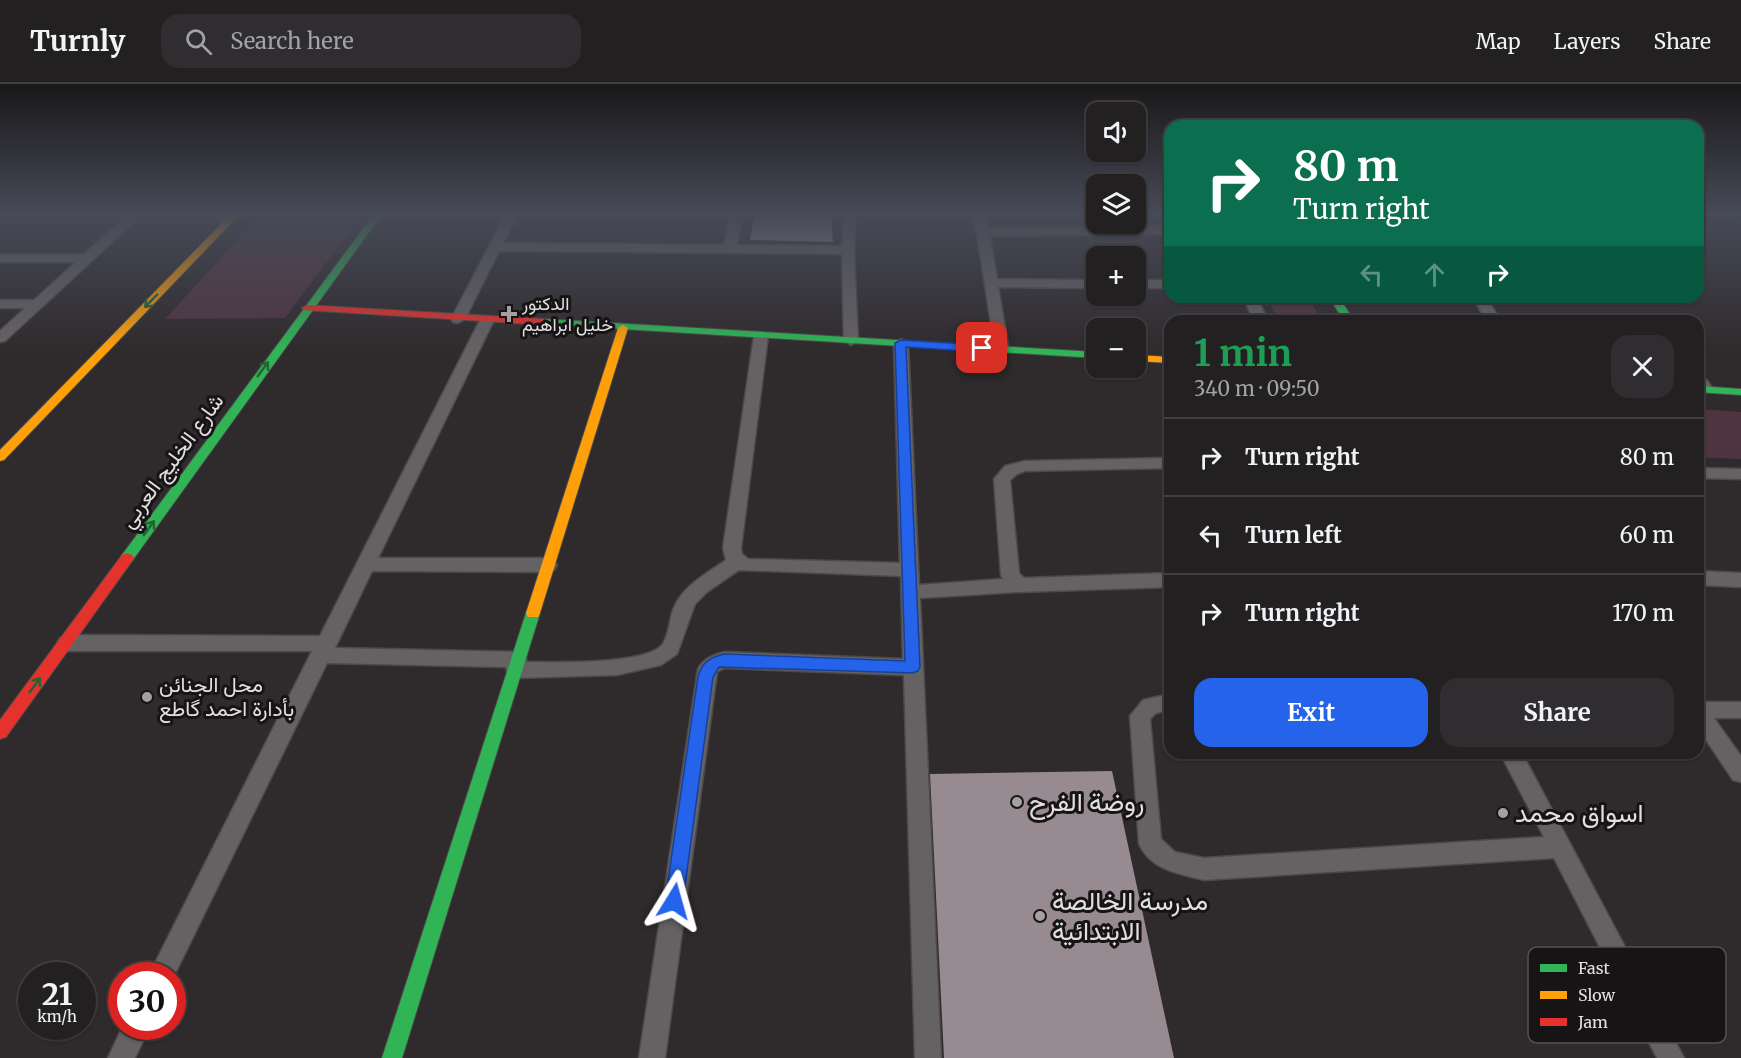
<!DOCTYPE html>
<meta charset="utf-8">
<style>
body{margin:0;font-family:Merriweather,Vazirmatn,serif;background:#2f2d2f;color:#f1f3f6;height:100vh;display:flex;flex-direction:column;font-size:22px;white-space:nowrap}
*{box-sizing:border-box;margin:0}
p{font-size:20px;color:#a3a3a5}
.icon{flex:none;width:33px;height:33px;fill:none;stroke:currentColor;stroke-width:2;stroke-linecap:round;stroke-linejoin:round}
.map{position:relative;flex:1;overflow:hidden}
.side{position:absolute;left:1164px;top:231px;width:540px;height:444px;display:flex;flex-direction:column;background:#232022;border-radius:18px;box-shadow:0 2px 4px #0004,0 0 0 2px #403e40}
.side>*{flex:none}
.banner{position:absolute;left:1164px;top:36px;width:540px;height:183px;border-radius:18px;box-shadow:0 2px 4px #0004,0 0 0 2px #403e40;background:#0b6e4f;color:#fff;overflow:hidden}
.controls{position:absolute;left:1086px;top:18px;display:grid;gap:12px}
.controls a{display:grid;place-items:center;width:60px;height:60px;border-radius:12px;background:#232022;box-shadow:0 2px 4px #0004,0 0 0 2px #403e40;font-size:30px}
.speed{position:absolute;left:18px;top:878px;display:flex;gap:12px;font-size:30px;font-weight:700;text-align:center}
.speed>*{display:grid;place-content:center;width:78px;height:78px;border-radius:50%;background:#232022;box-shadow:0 2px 4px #0004,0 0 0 2px #403e40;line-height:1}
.speed small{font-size:15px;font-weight:400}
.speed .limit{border:9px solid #d22;background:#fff;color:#111}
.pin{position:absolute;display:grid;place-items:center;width:51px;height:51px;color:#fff;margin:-26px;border-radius:12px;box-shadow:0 3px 9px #0006}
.me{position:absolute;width:66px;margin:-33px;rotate:8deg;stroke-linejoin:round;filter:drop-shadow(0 0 4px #0008)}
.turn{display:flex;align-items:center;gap:21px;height:126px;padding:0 30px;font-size:27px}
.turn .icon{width:78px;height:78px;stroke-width:2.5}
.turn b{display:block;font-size:42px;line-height:51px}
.lanes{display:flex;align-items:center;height:57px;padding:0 30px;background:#0003;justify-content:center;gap:30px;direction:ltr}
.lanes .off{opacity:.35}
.round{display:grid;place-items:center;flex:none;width:63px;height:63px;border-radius:18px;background:#2f2d2f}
.summary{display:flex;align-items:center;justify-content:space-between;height:102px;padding:0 30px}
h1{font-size:36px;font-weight:700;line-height:45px;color:#1e9e55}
.primary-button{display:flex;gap:12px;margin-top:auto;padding:12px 30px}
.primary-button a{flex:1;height:69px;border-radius:18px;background:#2563eb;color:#fff;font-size:24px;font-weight:700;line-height:69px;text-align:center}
.primary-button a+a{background:#2f2d2f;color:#f1f3f6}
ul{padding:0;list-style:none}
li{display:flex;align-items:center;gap:18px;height:78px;padding:0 30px;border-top:2px solid #403e40}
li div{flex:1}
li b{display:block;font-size:22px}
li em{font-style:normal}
header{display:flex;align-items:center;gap:36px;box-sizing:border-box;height:84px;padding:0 30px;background:#232022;border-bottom:2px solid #403e40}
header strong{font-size:28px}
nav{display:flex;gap:33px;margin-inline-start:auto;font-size:21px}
.search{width:420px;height:54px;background:#2f2d2f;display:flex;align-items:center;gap:15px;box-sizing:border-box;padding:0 21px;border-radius:18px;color:#a3a3a5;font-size:22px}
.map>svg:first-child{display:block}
.green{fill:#4f3541}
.building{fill:#978a90}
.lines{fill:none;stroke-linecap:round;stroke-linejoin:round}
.street-casing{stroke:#4c494a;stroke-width:3}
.fast-casing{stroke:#4c494a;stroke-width:2}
.slow-casing{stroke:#4c494a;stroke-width:2}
.jam-casing{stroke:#4c494a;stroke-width:2}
.street{fill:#656263;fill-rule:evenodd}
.fast{fill:#30b455;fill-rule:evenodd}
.slow{fill:#ff9f0a;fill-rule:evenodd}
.jam{fill:#e5322d;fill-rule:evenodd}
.oneway{stroke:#236435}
.route{fill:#2563eb;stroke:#184099;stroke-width:1.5}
.poi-dot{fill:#a4a0a1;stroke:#161415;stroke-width:2}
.labels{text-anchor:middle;stroke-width:6;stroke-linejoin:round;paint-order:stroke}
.far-poi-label{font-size:18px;fill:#e3dfe0;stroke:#161415;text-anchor:start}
.street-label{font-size:21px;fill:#e3dfe0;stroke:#161415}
.poi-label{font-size:21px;fill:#e3dfe0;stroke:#161415;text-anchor:start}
.near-poi-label{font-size:26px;fill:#e3dfe0;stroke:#161415;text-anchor:start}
.key{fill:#161415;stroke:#545152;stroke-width:1.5}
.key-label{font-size:16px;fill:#e3dfe0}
</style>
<header>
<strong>Turnly</strong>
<div class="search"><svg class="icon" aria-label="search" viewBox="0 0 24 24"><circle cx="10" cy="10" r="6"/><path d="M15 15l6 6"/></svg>Search here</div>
<nav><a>Map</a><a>Layers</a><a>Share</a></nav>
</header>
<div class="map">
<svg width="1741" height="974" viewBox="0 0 1741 974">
<rect width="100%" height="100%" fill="#2f2b2d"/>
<path class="green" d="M261,130H363L285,234L165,235Z
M1267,213H1308L1322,237H1279Z
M1698,325L1741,328V375L1698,373Z"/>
<path class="building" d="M755,130H831L833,158L750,156Z
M1112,687L1174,974H944L930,690Z"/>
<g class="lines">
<defs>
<path id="street" d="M0,130H231L237,134L231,138H134L5,257L0,258V247L25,224H0V216H34L76,178H0V170H84L120,138H0Z
M506,130H518L503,159L724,161L731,130H743L737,161L842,162L844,130H856L854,166L858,257L851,261L844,257L842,170L499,167L465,235L458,239L453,238L451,235Z
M974,130H986L988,144L1170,142V150L990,152L997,195L1096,196V204L998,203L1009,266L1002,270L995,266Z
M1136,196H1170V204H1136Z
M1243,213H1257L1268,237H1254Z
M1472,213H1486L1501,237H1487Z
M487,232L494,236L378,474H548L554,476L557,481L554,486L548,488L372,487L335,564L518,568L525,571L527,578C554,578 645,581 662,561C669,552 669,537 673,526C682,502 706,490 726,476L723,464L754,252L761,248L768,252L741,464L742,470L748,475L900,479L894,259L901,255L908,259L919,501L1003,495L1001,491L994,395L1005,382L1025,377L1170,374V384L1025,387L1017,390L1010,396L1019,489L1024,494L1170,489V503L1020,508L920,514L941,974H915L904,591L724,584L717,588L665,974H639L698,585C704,574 712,572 724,568L903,575L901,492L739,486L707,508L695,520L677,570L661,581L617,591L515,594L508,592L506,583L327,579L172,896V891H149L312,567H67L60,564L57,559L60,554L67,551L320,552L480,236Z
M1698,291C1705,292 1709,299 1713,305L1711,308H1701L1698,305Z
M1698,384L1741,385V395L1698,394Z
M1698,487L1741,489V503L1698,501Z
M1170,610V626L1156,629L1150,635L1161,755L1175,768L1204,774L1544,753L1500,669H1522L1684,974H1657L1554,774L1204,796C1179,790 1151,786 1139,760L1130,632L1143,616Z
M1698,618H1741V634H1714L1741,672V698L1733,696L1698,644Z
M123,942H150L135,974H108Z"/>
<path id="fast" d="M374,130H382L132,477H122L120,474L122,471Z
M1329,213H1339L1354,237H1344Z
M545,235L1096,268V274L541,240L540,238Z
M1698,302L1741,305V311L1698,308Z
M533,524L538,525L540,529L402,974H382L526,529L528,525Z"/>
<path id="slow" d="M231,130H240L4,376L0,377V366Z
M623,241L628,244L540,529L538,533H528L526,529L618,244Z
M1136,271L1170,273V279L1136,277Z"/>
<path id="jam" d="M307,221L545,235L550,238L545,241L303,226L302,224Z
M127,469L132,471L134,474L132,477L6,653L0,655V636L122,471Z"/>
</defs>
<use href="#street" class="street-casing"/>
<use href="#fast" class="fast-casing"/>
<use href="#slow" class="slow-casing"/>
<use href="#jam" class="jam-casing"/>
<use href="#street" class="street"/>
<use href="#fast" class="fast"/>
<use href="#slow" class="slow"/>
<use href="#jam" class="jam"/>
</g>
<defs><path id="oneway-shaft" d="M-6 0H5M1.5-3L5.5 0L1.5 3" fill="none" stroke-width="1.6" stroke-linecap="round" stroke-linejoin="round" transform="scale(1.5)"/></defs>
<g class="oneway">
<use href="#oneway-shaft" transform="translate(151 217) rotate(134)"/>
<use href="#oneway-shaft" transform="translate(263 285) rotate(-54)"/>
<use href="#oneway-shaft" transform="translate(149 444) rotate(-54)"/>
<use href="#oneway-shaft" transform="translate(35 601) rotate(-53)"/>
</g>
<linearGradient id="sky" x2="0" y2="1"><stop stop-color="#1a1819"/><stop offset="0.49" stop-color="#474a57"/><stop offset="1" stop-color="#474a57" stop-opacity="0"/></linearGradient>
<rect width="1741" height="266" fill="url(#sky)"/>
<path class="route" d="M901,256L982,261L987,264L982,268L906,263L920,583L918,587L913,589L719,583L713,593L683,817L680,823L674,826L667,823L665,817L698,593C702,578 709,574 724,570L905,577L895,259Z"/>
<g class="poi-dot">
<path d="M506 221h6v6h6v6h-6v6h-6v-6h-6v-6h6z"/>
<circle cx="147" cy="613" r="6"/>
<circle cx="1017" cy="718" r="6"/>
<circle cx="1503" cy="729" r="6"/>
<circle cx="1040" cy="832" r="6"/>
</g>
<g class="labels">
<g class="far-poi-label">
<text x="522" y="226">الدكتور<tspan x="522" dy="21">خليل ابراهيم</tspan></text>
</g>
<g class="street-label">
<text transform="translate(172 377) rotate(-54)" y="7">شارع الخليج العربي</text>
</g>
<g class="poi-label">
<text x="159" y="608">محل الجنائن<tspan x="159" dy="24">بأدارة احمد گاطع</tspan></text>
</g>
<g class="near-poi-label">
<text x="1029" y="727">روضة الفرح</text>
<text x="1515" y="738">اسواق محمد</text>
<text x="1052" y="826">مدرسة الخالصة<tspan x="1052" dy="30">الابتدائية</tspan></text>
</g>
</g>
<rect x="1528" y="863" width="198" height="96" rx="9" class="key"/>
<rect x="1540" y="880" width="27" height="8" fill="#30b455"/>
<rect x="1540" y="907" width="27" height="8" fill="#ff9f0a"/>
<rect x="1540" y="934" width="27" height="8" fill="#e5322d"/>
<g class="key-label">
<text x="1578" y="890">Fast</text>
<text x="1578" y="917">Slow</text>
<text x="1578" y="944">Jam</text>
</g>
</svg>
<div class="controls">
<a><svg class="icon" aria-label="sound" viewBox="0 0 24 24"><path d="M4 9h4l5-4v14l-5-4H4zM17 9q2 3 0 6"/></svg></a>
<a><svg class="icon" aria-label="layers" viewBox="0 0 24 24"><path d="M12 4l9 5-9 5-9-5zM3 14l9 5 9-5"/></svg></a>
<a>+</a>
<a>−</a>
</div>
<div class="speed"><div>21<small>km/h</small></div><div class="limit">30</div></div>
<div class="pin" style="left:982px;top:264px;background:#d93025"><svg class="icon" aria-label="arrive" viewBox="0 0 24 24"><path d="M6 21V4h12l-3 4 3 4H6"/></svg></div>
<svg class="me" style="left:674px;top:817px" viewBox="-20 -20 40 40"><path d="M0-17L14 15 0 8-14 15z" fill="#2563eb" stroke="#fff" stroke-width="4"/></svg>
<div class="banner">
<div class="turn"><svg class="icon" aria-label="right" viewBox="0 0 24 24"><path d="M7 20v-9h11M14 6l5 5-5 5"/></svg><div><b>80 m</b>Turn right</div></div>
<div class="lanes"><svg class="icon off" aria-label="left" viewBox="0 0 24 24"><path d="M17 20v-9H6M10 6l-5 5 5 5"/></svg><svg class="icon off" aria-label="ahead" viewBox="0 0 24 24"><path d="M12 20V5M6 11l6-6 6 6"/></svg><svg class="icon" aria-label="right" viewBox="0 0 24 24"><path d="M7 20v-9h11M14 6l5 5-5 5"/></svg></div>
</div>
<section class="side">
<div class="summary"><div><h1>1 min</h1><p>340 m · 09:50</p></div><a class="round"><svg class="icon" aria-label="close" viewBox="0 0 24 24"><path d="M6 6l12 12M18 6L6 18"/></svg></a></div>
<ul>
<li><svg class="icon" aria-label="right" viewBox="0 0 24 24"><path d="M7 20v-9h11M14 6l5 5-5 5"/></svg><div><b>Turn right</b></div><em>80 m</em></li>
<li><svg class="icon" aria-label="left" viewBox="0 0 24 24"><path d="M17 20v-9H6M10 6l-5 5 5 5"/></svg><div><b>Turn left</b></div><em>60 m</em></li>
<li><svg class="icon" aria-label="right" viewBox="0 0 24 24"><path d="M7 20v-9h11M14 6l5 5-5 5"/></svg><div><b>Turn right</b></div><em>170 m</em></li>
</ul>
<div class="primary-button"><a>Exit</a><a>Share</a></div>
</section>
</div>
